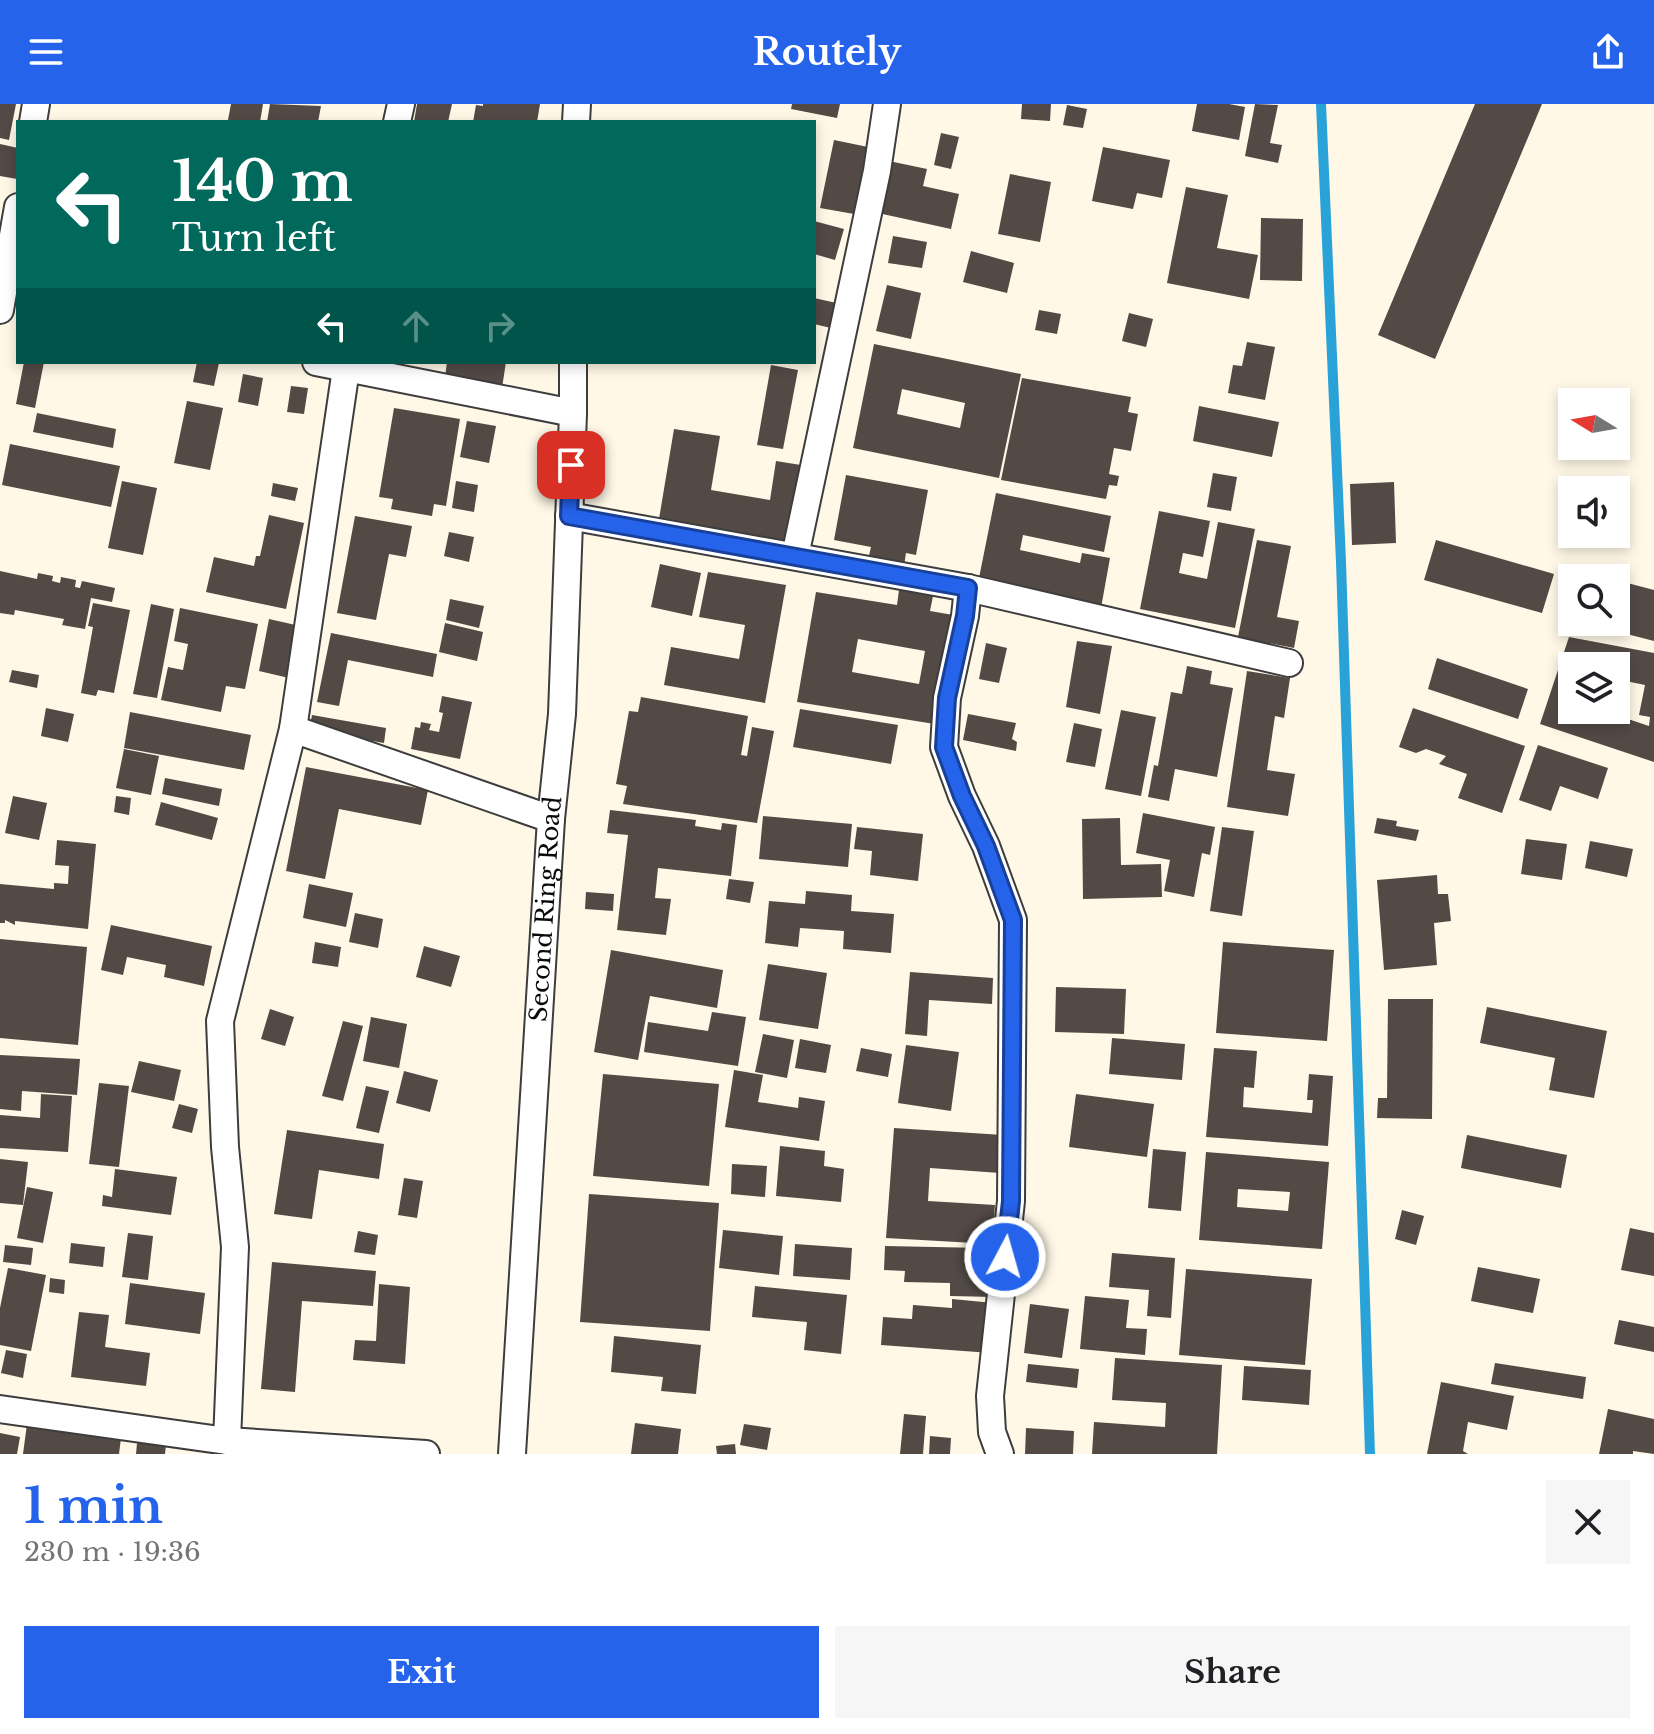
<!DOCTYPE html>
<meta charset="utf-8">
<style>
body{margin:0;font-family:"Libre Baskerville",serif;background:#f6f6f6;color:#202124;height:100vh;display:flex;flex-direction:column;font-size:30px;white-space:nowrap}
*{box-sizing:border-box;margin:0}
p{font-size:26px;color:#757577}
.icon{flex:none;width:44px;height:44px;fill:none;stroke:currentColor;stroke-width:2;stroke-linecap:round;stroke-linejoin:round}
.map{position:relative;height:1350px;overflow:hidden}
.drawer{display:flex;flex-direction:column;background:#fff;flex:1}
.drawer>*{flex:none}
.guide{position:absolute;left:16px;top:16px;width:800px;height:244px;border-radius:0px;box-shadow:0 4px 12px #0003;background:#00695c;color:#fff;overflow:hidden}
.needle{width:52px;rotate:281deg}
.buttons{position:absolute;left:1558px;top:284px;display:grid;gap:16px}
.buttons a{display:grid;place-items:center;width:72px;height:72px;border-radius:0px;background:#fff;box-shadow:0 4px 12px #0003;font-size:40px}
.pin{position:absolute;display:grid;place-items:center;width:68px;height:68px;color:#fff;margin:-34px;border-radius:16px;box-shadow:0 4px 12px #0006}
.me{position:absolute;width:88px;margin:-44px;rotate:6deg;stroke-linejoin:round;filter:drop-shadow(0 0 6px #0008)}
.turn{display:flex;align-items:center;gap:28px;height:168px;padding:0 24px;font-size:36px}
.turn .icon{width:104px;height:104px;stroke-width:2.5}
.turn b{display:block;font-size:56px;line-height:68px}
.lanes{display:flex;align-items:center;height:76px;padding:0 24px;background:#0003;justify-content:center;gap:40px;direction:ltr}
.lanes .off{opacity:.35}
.round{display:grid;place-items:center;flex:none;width:84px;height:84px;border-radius:0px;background:#f6f6f6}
.head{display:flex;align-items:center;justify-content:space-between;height:136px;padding:0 24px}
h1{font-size:48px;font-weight:800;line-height:60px;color:#2563eb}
.button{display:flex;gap:16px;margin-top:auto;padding:16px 24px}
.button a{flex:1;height:92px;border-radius:0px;background:#2563eb;color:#fff;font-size:32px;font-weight:800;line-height:92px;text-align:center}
.button a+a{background:#f6f6f6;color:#202124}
header{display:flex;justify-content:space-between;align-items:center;height:104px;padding:0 24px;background:#2563eb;color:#fff;font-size:36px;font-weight:800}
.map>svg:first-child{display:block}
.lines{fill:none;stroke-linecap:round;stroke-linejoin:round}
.stream{stroke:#29a2d7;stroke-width:10}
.building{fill:#534a46;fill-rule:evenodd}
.minor-casing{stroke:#3d3d3d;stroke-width:30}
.minor{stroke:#fff;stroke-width:26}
.route-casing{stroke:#184099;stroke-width:20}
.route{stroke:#2563eb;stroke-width:14}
.labels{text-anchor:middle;stroke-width:8;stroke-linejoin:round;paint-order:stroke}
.street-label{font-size:24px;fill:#0a0a0a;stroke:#fff}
</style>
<header><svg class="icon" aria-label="menu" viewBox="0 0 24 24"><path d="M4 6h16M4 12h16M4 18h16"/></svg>Routely<svg class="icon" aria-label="share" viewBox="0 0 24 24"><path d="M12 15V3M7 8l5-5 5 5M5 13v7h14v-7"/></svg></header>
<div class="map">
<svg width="1654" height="1350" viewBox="0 0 1654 1350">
<rect width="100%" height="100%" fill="#fff8e7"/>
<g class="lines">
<path class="stream" d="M1321,0L1341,458L1370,1350"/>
</g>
<path class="building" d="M0,0H16L9,36L0,34Z
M231,0H263L260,18L228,16Z
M270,0L321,2L318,18H267Z
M417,0H452L448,18H414Z
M483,0H540L537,18H473L476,1L483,2Z
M792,0H840L837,14L791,5Z
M1022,0H1051L1050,17L1021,15Z
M1197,0H1229L1245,3L1239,36L1192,27Z
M1255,0L1278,1L1270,39L1282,41L1278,59L1245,52Z
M1475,0H1542L1435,255L1378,231Z
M1067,1L1087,5L1083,24L1063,21Z
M941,29L959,33L951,65L934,61Z
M834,36L868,43L854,110L820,104Z
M0,40L18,44L17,75L0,72Z
M1103,43L1170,56L1162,94L1137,89L1133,105L1092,97Z
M889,57L927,65L923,82L959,90L951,125L878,109Z
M1010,70L1051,78L1040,138L998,130Z
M1186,83L1228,91L1217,144L1258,151L1249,195L1167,179Z
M1261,114L1303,115L1302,177L1260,176Z
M814,117L844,125L835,156L814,150Z
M893,132L927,138L922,164L888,159Z
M971,147L1014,159L1007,189L963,178Z
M887,181L921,189L911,235L876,227Z
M814,194L841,200L835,225L814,220Z
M1039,206L1061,210L1057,230L1035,226Z
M1129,209L1153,215L1146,243L1122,237Z
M1247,238L1275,243L1265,296L1228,289L1233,261L1242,262Z
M874,240L1021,270L999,374L853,344ZM902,285L965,299L960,324L897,310Z
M24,258H44L35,304L16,300Z
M197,258L219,259L214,282L193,278Z
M447,258H506L502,284L445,273Z
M771,261L798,266L783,345L757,341Z
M243,270L263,274L258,302L238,298Z
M1022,274L1131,293L1128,308L1138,310L1131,347L1114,344L1109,370L1119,372L1117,382L1109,381L1106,395L1001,376Z
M291,282L308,284L304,310L287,308Z
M187,297L223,304L210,366L174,359Z
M1199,302L1279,318L1272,353L1193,337Z
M394,304L460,315L446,402L434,400L432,412L391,405L393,395L379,393Z
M37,309L116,325L113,344L33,328Z
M467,317L496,322L489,359L460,353Z
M674,325L720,332L711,386L770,396L776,357L807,362L794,443L658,421Z
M10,340L120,362L111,403L2,381Z
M1213,369L1237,373L1231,407L1207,403Z
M846,371L928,386L916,451L906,449L904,462L868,456L871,443L834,436Z
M122,377L157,384L143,451L108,444Z
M456,377L478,381L474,408L452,404Z
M1394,378L1396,439L1352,441L1350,380Z
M273,379L298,384L295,397L271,392Z
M996,389L1111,412L1104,448L1023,431L1020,446L1080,459L1082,449L1110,454L1101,504L978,479Z
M1159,407L1210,417L1203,453L1183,449L1179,469L1207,475L1218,418L1255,425L1235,524L1140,505Z
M269,411L304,419L286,505L206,488L214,453L254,462L256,452H260Z
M355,412L412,422L406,453L389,450L376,516L337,509Z
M449,428L474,433L469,458L444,452Z
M1257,436L1291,442L1277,513L1299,517L1294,544L1238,533Z
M1436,436L1554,470L1542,509L1424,476Z
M660,460L701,469L692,512L651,503Z
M0,467L37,475L38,469L53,472L52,477L60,479L61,473L76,476L75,483L80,484L82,477L115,484L112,498L91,494L85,525L62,521L64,515L15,506L14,511L0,509Z
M708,468L786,481L765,599L664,581L671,543L739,555L745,521L699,513Z
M1616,476L1654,486V537L1584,519L1616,518Z
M899,486L933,492L930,507L959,512L941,621L797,598L816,488L897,501ZM858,535L925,547L919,580L852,568Z
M450,495L484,502L479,524L446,516Z
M93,499L130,506L114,589L98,586L96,592L81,589L93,523L88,522Z
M151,500L174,505L157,594L133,590Z
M180,504L258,520L245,585L226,582L221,608L161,596L168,563L183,566L188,540L174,537Z
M269,515L300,522L289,574L259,567Z
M445,519L483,528L477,557L439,548Z
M331,529L437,550L433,573L348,556L339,602L317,598Z
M1569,533L1654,549V658L1540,620ZM1572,562H1616V575L1645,581L1639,611L1650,613L1649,622L1601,606H1572Z
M1077,537L1112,542L1100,610L1066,603Z
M986,539L1007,544L999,579L979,575Z
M1437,554L1528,585L1518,615L1428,585Z
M1187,562L1212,567L1210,580L1233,584L1217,673L1175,665L1169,697L1148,693L1154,661L1158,662L1171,588L1182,590Z
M12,566L39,571L37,584L9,578Z
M1247,567L1290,574L1284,614L1275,612L1267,666L1295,670L1288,712L1227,703Z
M442,592L472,598L460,655L411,645L415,623L420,624L421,618L431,620L429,626L439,628L443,609L439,608Z
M641,593L748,612L741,651L747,652L752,623L774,627L757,719L623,700L627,682L616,680L629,607L638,608Z
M46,604L74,610L68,638L41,632Z
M1413,604L1525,642L1502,709L1458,694L1467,670L1439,660L1446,652L1426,645L1416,649L1399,643Z
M800,605L898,621L891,660L793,643Z
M1121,606L1156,613L1141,692L1105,685Z
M130,608L251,631L244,666L124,644Z
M968,610L1016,619L1012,635L1017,638L1016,647L963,636Z
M312,611L386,624L384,639L309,626Z
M1074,619L1102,625L1095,663L1066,658Z
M1538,641L1608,664L1598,695L1560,682L1551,707L1519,696Z
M124,645L159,652L151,691L116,684Z
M306,663L428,686L421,721L339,705L325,775L286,767Z
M165,674L222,685L219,702L162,690Z
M13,692L47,699L39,736L5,729Z
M116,692L131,694L129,711L114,708Z
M161,698L218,714L212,736L155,721Z
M610,706L696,716L695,722L721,726L722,719L737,721L731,772L658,764L655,794L671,795L666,831L617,826L628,731L607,729Z
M1143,709L1215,723L1210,751L1202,749L1194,793L1164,787L1170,756L1136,749Z
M763,712L852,720L848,763L759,755Z
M1120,714L1121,761L1161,760L1162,793L1083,795L1082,715Z
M1377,714L1397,717L1396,722L1419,726L1416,737L1374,729Z
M857,723L923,730L918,777L870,771L872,747L854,745Z
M1222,723L1254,727L1242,812L1210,807Z
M1526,735L1567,740L1562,776L1521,770Z
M57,736L96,740L88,825L15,817V821L5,816V819H0V780L54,785V779L68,780L69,762L55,761Z
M1590,737L1633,745L1627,773L1585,764Z
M1437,771L1438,790H1448L1451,817L1434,819L1437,861L1384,866L1377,776Z
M729,775L754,778L750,799L726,795Z
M309,780L353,789L346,823L303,814Z
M806,787L852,791L851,807L894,810L891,849L843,845L844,827L800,824L798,843L765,839L769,797L805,800Z
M586,788L614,790L613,807L585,805Z
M355,809L383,815L378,844L349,838Z
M111,821L212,842L204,882L164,873L166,861L127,853L123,871L101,866Z
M0,835L87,843L78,941L0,934Z
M315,838L341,843L338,863L312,859Z
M1223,838L1334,846L1327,937L1216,929Z
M424,842L460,852L451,883L416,873Z
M611,846L723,866L717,904L650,892L638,956L594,948Z
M768,860L827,869L818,925L759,916Z
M910,868L993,874L992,900L929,896L927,932L905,930Z
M1056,883L1126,885L1124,930L1055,928Z
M1388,895H1433L1432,1015L1377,1014L1378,994H1387Z
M1487,903L1607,927L1594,994L1549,986L1555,954L1480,939Z
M270,905L294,913L285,942L261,935Z
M712,908L746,913L738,962L644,948L648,918L708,927Z
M371,913L407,920L399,964L363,957Z
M343,917L363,922L343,997L322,992Z
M763,930L794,936L787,974L755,968Z
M1112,934L1185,940L1182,976L1109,970Z
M800,935L831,941L826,969L795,964Z
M906,941L959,948L951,1007L898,999Z
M861,944L892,950L888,973L856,967Z
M1214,944L1257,947L1254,984L1244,983L1243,1003L1312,1009L1313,996H1307L1309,970L1333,972L1328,1042L1206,1033Z
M0,951L80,955L77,991L22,987L21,1007L0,1005Z
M139,957L181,966L174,997L131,988Z
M734,966L763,971L758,998L798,1004L799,993L825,997L819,1037L725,1023Z
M404,967L438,976L430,1008L396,999Z
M603,970L719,980L709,1082L593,1072Z
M99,979L129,982L119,1063L89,1060Z
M366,982L389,987L379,1029L356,1024Z
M41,990L72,992L68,1048L0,1044V1011L40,1014Z
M1076,990L1154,1000L1147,1053L1069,1043Z
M179,1000L198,1005L192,1029L172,1024Z
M894,1024L1003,1031L1000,1069L930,1064L928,1097L995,1101L992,1140L886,1134Z
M287,1026L384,1040L379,1075L319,1066L312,1115L274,1110Z
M1467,1031L1567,1051L1561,1084L1461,1064Z
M780,1042L825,1047L824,1062L844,1065L841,1098L776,1092Z
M1153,1045L1186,1048L1181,1107L1148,1104Z
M1206,1048L1329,1058L1322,1145L1199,1136ZM1238,1085L1290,1088L1288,1107L1237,1103Z
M0,1055L28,1058L23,1101L0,1099Z
M732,1060L767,1062L765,1093L731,1090Z
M115,1065L177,1073L171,1111L102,1102L103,1091L112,1093Z
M404,1074L423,1077L417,1114L398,1111Z
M27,1083L53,1088L43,1139L17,1134Z
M589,1090L719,1099L710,1227L580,1218Z
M1402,1106L1424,1112L1416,1141L1395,1135Z
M1630,1124L1654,1129V1172L1621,1166Z
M723,1126L783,1132L779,1171L719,1164Z
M358,1127L378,1131L375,1151L354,1148Z
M128,1129L153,1132L148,1176L122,1173Z
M71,1139L105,1143L103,1163L69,1159Z
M795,1140L852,1144L850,1176L793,1172Z
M5,1141L33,1144L31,1161L3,1158Z
M885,1142L984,1144V1158H996L995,1193L950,1192V1179L904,1178L905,1167L884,1166Z
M1112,1149L1175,1154L1171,1214L1147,1212L1149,1186L1109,1183Z
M272,1158L376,1167L373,1202L302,1197L295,1288L261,1285Z
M1478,1163L1540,1175L1533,1209L1471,1197Z
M8,1164L46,1171L31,1247L0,1241V1204Z
M1186,1165L1312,1175L1305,1261L1179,1251Z
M50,1174L65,1176L64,1190L49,1188Z
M130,1179L205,1189L200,1230L125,1220Z
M379,1180L410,1183L405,1260L353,1256L355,1236L376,1237Z
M755,1182L847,1191L841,1250L804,1246L807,1218L752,1213Z
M1085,1192L1129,1196L1126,1224L1147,1225L1145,1251L1080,1245Z
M952,1195L994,1199L991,1249L881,1241L883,1213L912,1215L913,1201L952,1204Z
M1030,1200L1069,1205L1062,1254L1024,1249Z
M79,1208L109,1211L105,1243L150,1249L146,1282L71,1273Z
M1619,1216L1654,1223V1248L1614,1240Z
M614,1232L701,1241L696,1290L661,1287L663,1273L611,1268Z
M6,1246L27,1250L23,1274L1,1269Z
M1115,1254L1222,1261L1217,1350H1092L1094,1318L1165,1323L1166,1299L1112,1296Z
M1495,1259L1586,1273L1583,1295L1491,1280Z
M1028,1260L1079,1265L1077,1284L1026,1278Z
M1244,1262L1311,1266L1309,1301L1242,1296Z
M1441,1278L1514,1292L1507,1326L1468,1318L1463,1347L1468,1350H1427Z
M1608,1305L1654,1315V1350L1633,1347V1350H1599Z
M904,1310L926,1312L923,1350H900Z
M635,1319L681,1325L678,1350H631Z
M27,1320L121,1334L119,1350H23Z
M744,1320L771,1324L767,1346L740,1341Z
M1026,1324L1074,1327L1073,1350H1025Z
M0,1329L20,1333L17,1350H0Z
M930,1332L951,1334L950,1350H929Z
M137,1339L166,1341L165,1350H136Z
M735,1340L736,1350H717L716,1342Z"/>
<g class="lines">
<defs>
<g id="minor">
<path d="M33,18L36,0"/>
<path d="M397,18L401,0"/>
<path d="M576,18L577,0"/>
<path d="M0,206L18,103"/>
<path d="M316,258L573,309"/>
<path d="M569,412L968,484L1289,559"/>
<path d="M795,452L877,67L887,0"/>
<path d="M968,484L965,512L947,594L944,643L962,692L986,742L1013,816L1011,1097L990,1292L992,1328L1000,1350"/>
<path d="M293,625L551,715"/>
<path d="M0,1305L227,1337L426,1350"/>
<path d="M227,1337L235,1143L225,1043L220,917L293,625L347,258"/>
<path id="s1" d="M512,1350L551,715L562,610L573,309V258"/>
</g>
</defs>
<use href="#minor" class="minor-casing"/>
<use href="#minor" class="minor"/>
</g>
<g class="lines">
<defs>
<path id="route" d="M571,361L569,412L968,484L965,512L947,594L944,643L962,692L986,742L1013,816L1011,1097L1005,1153"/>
</defs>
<use href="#route" class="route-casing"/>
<use href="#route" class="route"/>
</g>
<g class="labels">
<g class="street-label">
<text dy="8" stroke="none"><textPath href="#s1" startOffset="546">Second Ring Road</textPath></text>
</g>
</g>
</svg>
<div class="buttons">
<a><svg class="needle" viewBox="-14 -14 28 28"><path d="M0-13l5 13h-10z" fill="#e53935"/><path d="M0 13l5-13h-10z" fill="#757577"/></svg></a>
<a><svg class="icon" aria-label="sound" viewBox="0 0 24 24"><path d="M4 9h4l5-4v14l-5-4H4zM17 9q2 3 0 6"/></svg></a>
<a><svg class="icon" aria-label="search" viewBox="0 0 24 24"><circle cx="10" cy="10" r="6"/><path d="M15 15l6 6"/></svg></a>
<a><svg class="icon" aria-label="layers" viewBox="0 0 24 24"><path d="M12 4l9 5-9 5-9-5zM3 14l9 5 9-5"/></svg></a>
</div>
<div class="pin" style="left:571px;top:361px;background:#d93025"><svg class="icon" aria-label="arrive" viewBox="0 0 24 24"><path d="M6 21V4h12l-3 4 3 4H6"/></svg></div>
<svg class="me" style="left:1005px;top:1153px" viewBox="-20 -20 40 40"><circle r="17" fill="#2563eb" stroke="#fff" stroke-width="3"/><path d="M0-11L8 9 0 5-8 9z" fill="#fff"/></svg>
<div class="guide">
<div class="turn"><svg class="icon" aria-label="left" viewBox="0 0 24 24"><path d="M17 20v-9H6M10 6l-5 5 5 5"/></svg><div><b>140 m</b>Turn left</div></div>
<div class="lanes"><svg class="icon" aria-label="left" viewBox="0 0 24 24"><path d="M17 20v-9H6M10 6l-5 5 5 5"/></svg><svg class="icon off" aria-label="ahead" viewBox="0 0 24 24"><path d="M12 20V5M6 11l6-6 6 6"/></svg><svg class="icon off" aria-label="right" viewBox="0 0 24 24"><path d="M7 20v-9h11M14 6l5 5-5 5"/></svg></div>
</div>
</div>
<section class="drawer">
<div class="head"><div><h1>1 min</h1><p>230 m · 19:36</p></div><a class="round"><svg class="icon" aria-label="close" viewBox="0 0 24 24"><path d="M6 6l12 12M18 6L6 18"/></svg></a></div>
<div class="button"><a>Exit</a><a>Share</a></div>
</section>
